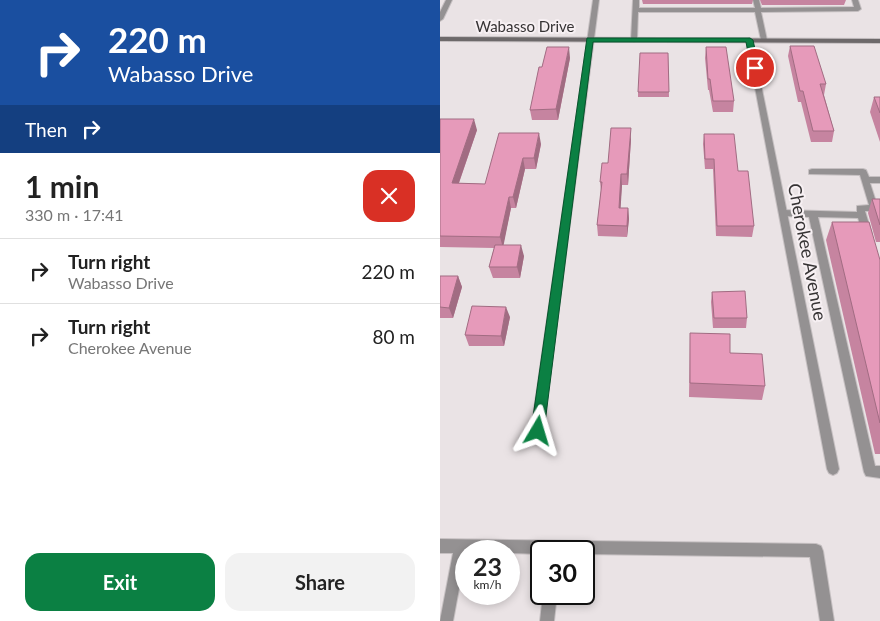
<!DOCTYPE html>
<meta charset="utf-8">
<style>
body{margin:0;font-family:Lato,sans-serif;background:#f2f2f2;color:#222;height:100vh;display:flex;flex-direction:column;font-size:19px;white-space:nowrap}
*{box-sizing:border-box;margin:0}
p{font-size:16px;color:#767676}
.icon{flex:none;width:28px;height:28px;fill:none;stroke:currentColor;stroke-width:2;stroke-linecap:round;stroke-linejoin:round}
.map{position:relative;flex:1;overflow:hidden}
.drawer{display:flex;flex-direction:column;background:#fff;width:440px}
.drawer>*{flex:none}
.banner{background:#1a4fa0;color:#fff;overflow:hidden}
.speed{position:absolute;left:15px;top:540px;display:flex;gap:10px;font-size:25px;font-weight:700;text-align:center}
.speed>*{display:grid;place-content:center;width:65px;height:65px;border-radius:50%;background:#fff;box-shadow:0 2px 8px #0003;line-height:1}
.speed small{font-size:12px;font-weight:400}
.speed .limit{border:2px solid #111;border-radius:8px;background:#fff;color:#111}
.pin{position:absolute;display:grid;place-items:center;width:42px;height:42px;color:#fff;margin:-21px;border:2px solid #fff;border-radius:50%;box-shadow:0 1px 5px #0007}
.me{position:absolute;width:55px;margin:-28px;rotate:7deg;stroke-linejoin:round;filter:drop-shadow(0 0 4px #0008)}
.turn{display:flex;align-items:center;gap:18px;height:105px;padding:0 25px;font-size:22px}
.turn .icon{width:65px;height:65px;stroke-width:2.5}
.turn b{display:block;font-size:35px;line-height:42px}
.then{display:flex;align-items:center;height:48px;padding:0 25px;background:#0003;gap:10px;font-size:19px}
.round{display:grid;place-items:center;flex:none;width:52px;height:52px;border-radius:15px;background:#f2f2f2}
.overview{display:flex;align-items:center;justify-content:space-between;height:85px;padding:0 25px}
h1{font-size:30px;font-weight:700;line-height:38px}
.button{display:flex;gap:10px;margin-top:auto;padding:10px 25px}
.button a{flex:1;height:58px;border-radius:15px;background:#0b8043;color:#fff;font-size:20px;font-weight:700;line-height:58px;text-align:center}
.button a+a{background:#f2f2f2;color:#222}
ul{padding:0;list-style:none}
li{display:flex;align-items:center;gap:15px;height:65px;padding:0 25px;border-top:1px solid #e0e0e0}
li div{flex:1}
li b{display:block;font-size:19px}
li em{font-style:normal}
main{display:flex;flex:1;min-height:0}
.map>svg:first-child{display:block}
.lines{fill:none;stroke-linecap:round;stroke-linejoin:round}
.lane-casing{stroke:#c6c0c2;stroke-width:2}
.street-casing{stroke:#c6c0c2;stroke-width:2}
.secondary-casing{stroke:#c6c0c2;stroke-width:2}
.lane{fill:#949192;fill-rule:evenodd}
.street{fill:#949192;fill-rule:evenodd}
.secondary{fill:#6d696a;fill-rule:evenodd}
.wall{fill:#c684a0}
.shaded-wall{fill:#a16c82}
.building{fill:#e69aba;stroke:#a16c82}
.route{fill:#0b8043;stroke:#07532c}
.labels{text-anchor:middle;stroke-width:4;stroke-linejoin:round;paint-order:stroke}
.far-street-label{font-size:15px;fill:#363334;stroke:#f7f0f3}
.street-label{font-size:18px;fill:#363334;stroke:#f7f0f3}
</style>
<main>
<section class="drawer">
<div class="banner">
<div class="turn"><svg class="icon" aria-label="right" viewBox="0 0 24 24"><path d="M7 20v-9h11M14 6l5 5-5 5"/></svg><div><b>220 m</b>Wabasso Drive</div></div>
<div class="then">Then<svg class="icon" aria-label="right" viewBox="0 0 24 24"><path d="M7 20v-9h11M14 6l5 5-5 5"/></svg></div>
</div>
<div class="overview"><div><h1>1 min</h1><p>330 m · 17:41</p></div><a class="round" style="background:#d93025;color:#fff"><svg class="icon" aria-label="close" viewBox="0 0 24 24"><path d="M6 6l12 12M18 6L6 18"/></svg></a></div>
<ul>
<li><svg class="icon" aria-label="right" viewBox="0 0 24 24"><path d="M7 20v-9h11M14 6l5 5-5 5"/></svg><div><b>Turn right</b><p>Wabasso Drive</p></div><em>220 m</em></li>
<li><svg class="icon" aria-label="right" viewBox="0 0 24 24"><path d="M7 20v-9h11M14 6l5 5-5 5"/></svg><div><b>Turn right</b><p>Cherokee Avenue</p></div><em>80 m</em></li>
</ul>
<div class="button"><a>Exit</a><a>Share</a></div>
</section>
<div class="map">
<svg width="440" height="621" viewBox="0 0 440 621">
<rect width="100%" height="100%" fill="#eae3e5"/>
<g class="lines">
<defs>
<path id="lane" d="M193,0H199V8H315L313,0H319L321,8L414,7L412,0H418L421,9L418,11L321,12L327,40L324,42L321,40L315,12H198L197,40L194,42L191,40Z
M372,169H423L426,170L429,177H440V183H430L437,205H440V211H425L432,234L430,236H424L418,218L378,217L435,466H440V478L426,476L424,472L369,217L343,216L339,213L343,210L417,212V206L429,205L420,175L369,174V170Z
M0,539L376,544L381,546L383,551L394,621H380L370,557L144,554V551H101V554L69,553V551H26L13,621H0L13,553H0Z
M103,594H117L114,621H100Z"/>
<path id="street" d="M6,0H12L3,19L0,21V12Z
M153,0H159L103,431L101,435L97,436L93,435L91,431Z
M309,38L312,40L399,469L397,473L393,475L389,473L387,469L306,40Z"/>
<path id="secondary" d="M0,37L440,39V43L0,41Z"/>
</defs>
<use href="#lane" class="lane-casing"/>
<use href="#street" class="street-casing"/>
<use href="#secondary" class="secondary-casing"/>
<use href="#lane" class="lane"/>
<use href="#street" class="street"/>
<use href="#secondary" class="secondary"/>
</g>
<path class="wall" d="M202,0H313L312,4H203Z
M320,0H406L404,5H322Z
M350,46L386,84L384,95L394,131L392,142H371L361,102H358L348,56Z
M266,47L294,101L293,112H273L269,90H268L265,58Z
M228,53L229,97H198V92Z
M130,58L118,120H92L90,110Z
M434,97H440V142L430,112Z
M0,119L37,130L19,183L45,184L101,144L96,169H85L76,208H71L63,245L84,256L80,278H53L49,267L54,248L0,247Z
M264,134L298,171L314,226L312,237L276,236L273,169H265L263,144Z
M191,139L188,185H182L180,208H188L189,219L187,237L158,236L157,225L161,191L160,182Z
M432,199H440V242H436L428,213Z
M392,222L440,260V454H435L386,240Z
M0,276H18L22,287L13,318H0Z
M272,292L307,318L306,328H273L271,302Z
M70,317L64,346H29L25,335Z
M250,333L290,353L325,386L322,400L249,397Z"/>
<path class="shaded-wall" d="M129,47L130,58L118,120L116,109Z
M34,119L37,130L15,194L12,183Z
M191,128V139L188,185L187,174Z
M99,133L101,144L96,169L94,158Z
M83,158L85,169L76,208L73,197Z
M181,174L182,185L180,219L179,208Z
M69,197L71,208L63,248L60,237Z
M188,208L189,219L187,237V226Z
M81,245L84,256L80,278L77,267Z
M18,276L22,287L13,318L9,308Z
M66,307L70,317L64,346L61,336Z"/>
<path class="building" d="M350,46H374L386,84H380L394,131H373L363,91H360Z
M107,47H129L116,109L90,110L99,67H102Z
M266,47H286L294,101H273L270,79H268Z
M200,53H228L229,92H198Z
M434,97H440V113Z
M0,119H34L12,183L45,184L59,133H99L94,158H83L73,197H69L60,237L0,236Z
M171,128H191L187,174H181L179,208H188L187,226L157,225L162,182H160L162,163H168Z
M264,134H294L298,171H308L314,226H277L274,159H265Z
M432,199H440V225Z
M392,222H429L440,260V423Z
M55,245H81L77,267H49Z
M0,276H18L9,308L0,307Z
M305,291L307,318H274L272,292Z
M32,306L66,307L61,336L25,335Z
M250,333L290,334V353L322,354L325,386L250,383Z"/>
<path class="route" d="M147,38H310L313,40L319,68L315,70L311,68L306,42H153L104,431L102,435L98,437L93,435L91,431Z"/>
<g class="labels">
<g class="far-street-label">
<text x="85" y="32">Wabasso Drive</text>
</g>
<g class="street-label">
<text transform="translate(367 252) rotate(79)" y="6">Cherokee Avenue</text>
</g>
</g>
</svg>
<div class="speed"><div>23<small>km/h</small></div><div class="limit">30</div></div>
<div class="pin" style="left:315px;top:68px;background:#d93025"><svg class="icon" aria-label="arrive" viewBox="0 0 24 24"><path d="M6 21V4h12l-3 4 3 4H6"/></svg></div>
<svg class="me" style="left:98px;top:431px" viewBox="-20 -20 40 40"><path d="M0-17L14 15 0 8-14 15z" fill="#0b8043" stroke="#fff" stroke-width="4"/></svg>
</div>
</main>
